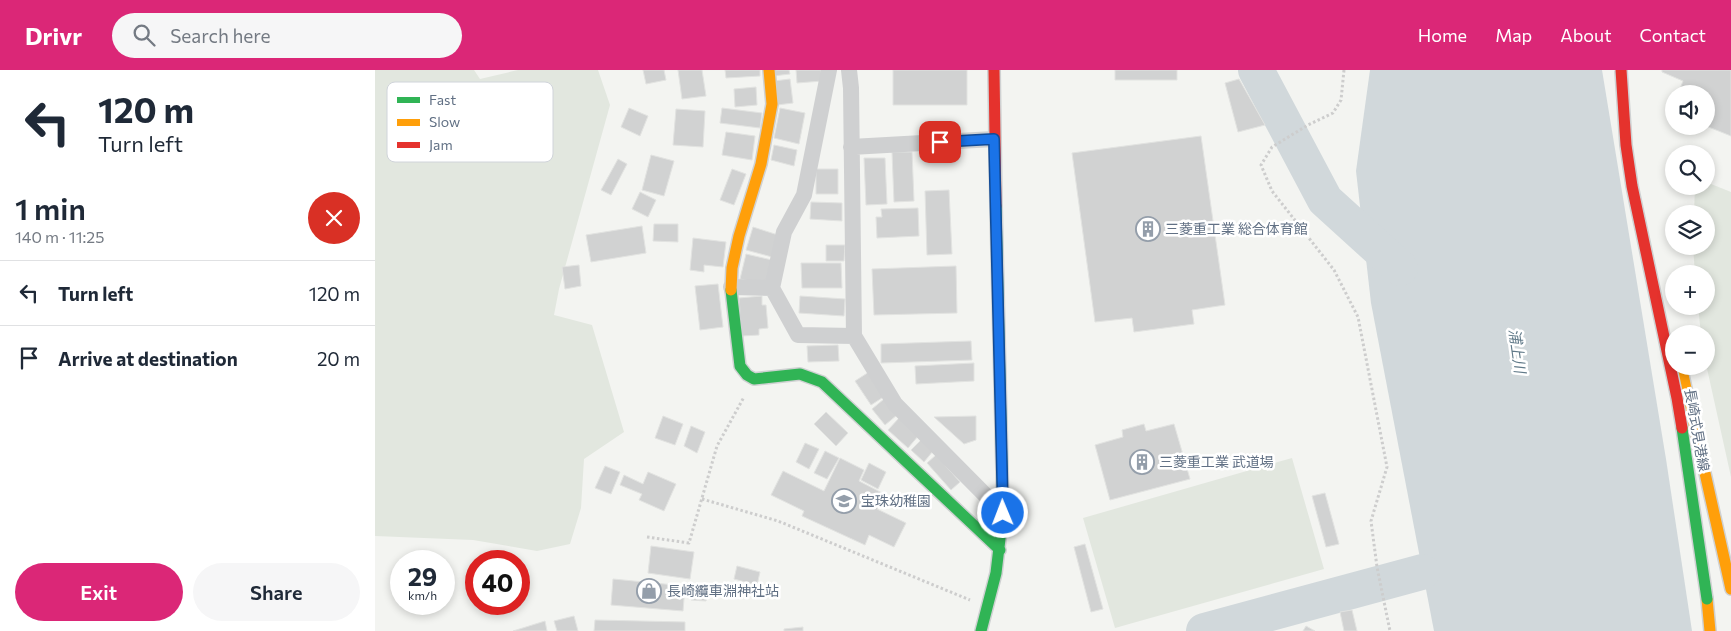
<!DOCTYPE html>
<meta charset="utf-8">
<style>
body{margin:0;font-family:Commissioner,"Noto Sans JP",sans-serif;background:#f6f6f7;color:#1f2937;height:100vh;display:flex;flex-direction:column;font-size:19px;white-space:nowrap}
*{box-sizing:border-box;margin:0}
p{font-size:16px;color:#747a83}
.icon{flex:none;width:28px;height:28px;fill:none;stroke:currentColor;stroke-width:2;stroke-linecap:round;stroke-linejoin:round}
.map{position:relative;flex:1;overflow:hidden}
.sheet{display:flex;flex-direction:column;background:#fff;width:375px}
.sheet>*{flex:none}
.top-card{background:#fff;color:#1f2937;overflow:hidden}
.buttons{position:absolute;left:1290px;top:15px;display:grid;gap:10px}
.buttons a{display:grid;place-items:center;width:50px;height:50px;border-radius:50%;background:#fff;box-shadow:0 2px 8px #0003;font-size:25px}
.speed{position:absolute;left:15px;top:480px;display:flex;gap:10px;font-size:25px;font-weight:700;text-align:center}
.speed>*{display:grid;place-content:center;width:65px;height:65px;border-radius:50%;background:#fff;box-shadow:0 2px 8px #0003;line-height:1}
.speed small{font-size:12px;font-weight:400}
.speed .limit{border:8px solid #d22;background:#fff;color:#111}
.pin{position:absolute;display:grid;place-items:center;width:42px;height:42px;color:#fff;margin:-21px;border-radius:10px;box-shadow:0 2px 8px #0006}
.me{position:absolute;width:55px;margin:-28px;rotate:359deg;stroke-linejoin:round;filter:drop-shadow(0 0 4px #0008)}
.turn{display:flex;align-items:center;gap:18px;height:105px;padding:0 15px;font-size:22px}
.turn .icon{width:65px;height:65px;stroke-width:2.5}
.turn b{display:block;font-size:35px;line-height:42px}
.round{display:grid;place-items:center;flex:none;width:52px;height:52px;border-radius:26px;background:#f6f6f7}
.summary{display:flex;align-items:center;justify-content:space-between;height:85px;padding:0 15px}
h1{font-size:30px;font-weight:600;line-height:38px}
.button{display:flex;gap:10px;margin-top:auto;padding:10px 15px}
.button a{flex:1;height:58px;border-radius:30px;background:#db2777;color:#fff;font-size:20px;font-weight:600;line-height:58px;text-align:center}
.button a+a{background:#f6f6f7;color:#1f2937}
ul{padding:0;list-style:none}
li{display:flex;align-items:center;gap:15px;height:65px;padding:0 15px;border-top:1px solid #e0e1e3}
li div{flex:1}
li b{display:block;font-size:19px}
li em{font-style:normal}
header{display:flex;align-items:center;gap:30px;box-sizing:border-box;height:70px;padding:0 25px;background:#db2777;color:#fff}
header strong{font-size:24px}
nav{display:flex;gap:28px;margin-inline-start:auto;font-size:18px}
.search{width:350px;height:45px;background:#f6f6f7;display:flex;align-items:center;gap:12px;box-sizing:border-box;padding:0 18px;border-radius:28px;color:#747a83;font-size:19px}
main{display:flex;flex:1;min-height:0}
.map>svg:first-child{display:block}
.green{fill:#e2e7df}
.water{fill:#d1d8db}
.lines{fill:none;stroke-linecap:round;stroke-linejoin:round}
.river{stroke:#d1d8db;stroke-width:36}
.building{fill:#d1d2d2;stroke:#e2e3e1}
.fast-casing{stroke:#cfd1d2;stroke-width:14}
.slow-casing{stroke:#cfd1d2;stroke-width:14}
.jam-casing{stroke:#cfd1d2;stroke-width:14}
.path{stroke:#cdcdcd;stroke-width:3;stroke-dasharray:2.5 2.5;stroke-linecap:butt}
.street{stroke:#cfd0d1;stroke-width:16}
.fast{stroke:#30b455;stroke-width:11}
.slow{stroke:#ff9f0a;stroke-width:11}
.jam{stroke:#e5322d;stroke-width:11}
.fast-bridge-casing{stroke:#cfd1d2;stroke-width:14;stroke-linecap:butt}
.jam-bridge-casing{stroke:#cfd1d2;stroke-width:14;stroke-linecap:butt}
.fast-bridge{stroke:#30b455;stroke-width:11}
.jam-bridge{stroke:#e5322d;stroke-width:11}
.route-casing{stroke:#114b97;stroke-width:12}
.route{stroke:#1a73e8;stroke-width:9}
.labels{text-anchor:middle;stroke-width:5;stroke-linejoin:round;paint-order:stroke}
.poi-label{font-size:14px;fill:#617084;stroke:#fff;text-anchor:start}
.street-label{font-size:14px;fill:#617084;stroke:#fff}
.water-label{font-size:15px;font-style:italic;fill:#617a89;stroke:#fff}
.key{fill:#fff;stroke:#d0d4da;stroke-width:1}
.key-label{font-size:14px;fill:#617084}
</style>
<header>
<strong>Drivr</strong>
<div class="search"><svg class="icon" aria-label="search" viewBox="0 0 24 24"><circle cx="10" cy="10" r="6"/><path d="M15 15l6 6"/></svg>Search here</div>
<nav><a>Home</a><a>Map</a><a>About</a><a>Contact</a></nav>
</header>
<main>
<section class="sheet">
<div class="top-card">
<div class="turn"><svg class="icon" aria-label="left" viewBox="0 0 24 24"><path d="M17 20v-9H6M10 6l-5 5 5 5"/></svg><div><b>120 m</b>Turn left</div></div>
</div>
<div class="summary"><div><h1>1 min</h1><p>140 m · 11:25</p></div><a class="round" style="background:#d93025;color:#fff"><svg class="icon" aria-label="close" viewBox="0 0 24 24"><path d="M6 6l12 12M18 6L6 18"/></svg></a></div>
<ul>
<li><svg class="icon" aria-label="left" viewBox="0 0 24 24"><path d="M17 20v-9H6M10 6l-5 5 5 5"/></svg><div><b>Turn left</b></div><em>120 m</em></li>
<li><svg class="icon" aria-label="arrive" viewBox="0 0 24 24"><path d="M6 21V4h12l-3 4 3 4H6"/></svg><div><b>Arrive at destination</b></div><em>20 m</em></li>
</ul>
<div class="button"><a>Exit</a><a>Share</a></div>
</section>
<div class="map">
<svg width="1356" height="561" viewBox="0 0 1356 561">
<rect width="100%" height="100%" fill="#f3f4f1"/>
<path class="green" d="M0,0H99L105,9L143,0H223L235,35L184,219L179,245L217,255L249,362L209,389L206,438L195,474L162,481L98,470L0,466Z
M1331,112L1356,122V407L1331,294V264H1326L1323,236H1331V204H1320L1318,176H1331V144H1319L1320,116H1331Z
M917,388L949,499L740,558L708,448Z"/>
<path class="water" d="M995,0H1227L1291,389L1317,561H1059L996,233L981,101Z"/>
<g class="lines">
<path class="river" d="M881,0L950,130L1025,198
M829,561L1047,502"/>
</g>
<path class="building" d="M268,0H289L291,10L271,14Z
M303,0H327L331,26L307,29Z
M350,0H385V6L351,8Z
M397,0H414L415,4L398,6Z
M421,0H446L447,11L422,13Z
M518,0H592V35H518Z
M740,0H802V10H740Z
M1287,0H1356V66L1331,56V24H1303L1308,11L1287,2Z
M415,9L418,33L402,35L399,11Z
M864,9L890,55L863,62L850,13Z
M381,17L382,35L360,37L359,19Z
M254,38L273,46L265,66L246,57Z
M347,38L387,43L385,58L345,53Z
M405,38L430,43L424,74L399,68Z
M301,39L330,41L328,77L298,75Z
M351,62L380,66L377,90L347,85Z
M826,66L850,235L817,240L819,254L759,262L757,248L720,252L697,83Z
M399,75L422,80L419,96L396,90Z
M517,82H537L539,131L519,132Z
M276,85L299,91L289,126L267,120Z
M489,88H510L512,134L491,135Z
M243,89L252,94L236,125L226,120Z
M357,99L371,104L359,135L345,130Z
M441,99H463V124H441Z
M574,120L577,184L552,185L550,121Z
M265,122L281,130L273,147L257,139Z
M436,132L467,133V151L435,149Z
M543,138L544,166L502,168L501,147H507L506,139Z
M279,154H303V172L278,171Z
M267,156L271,183L216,192L211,165Z
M378,157L403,165L397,187L371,180Z
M318,168L351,172L348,197L329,195V202L315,200Z
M451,175H470L469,191H451Z
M371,184L397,190L392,215L365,209Z
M426,193H466L467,218H427Z
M204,195L206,216L190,219L187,197Z
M581,196L582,243L499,245L497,199Z
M343,214L348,257L325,260L320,216Z
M387,226V235H391L393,258L384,259V265L367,266L364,228Z
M425,226L470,229L469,246L424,243Z
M596,271L597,290L506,293V274Z
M463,275L464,291L433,292L432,276Z
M599,293V311L541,314L540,296Z
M494,302L510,326L496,335L480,311Z
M509,329L522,345L510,355L497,339Z
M451,342L473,363L461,376L439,354Z
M288,346L308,354L300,375L280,368Z
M601,346V370L589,374L559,347Z
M524,348L544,365L533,378L513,360Z
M769,354L771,361L799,354L815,409L735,430L720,375L748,367L747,360Z
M316,356L330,362L322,383L309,376Z
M546,370L558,381L549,392L536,380Z
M430,373L444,379L434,399L421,392Z
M450,381L464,388L452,409L439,403Z
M561,385L585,412L576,420L552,393Z
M465,388L489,400L484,411L509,424L502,439L531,453L519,477L494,465L490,475L427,446L429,441L396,425L408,401L449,421Z
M494,393L511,402L503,419L486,410Z
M230,396L245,402L236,424L220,418Z
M273,402L301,414L289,441L264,430L267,424L245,415L249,405L268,414Z
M950,423L964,474L951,477L937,426Z
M710,474L728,539L716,542L699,477Z
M276,476L319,482L315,509L273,503Z
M362,496L385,502L382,515L359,509Z
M238,509L310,516L308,541L236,535Z
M318,517L333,518L331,531L316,530Z
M977,540L982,561H969L965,542Z
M199,546L203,561H182L179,551Z
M220,550L310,552V561H219Z
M170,551L172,561H138Z
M931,556L940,561H928Z
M428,557V561H409V559Z"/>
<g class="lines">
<defs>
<path id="fast" d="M356,220L365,296L372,305L379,309L425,304L447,312L625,480
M606,561L621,503L628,443L621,136"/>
<path id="slow" d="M356,220L357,198L364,166L386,94L397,34L394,0
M1306,296L1356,519
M1332,529L1335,561"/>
<path id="jam" d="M619,0L621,136"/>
</defs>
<use href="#fast" class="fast-casing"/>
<use href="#slow" class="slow-casing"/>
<use href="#jam" class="jam-casing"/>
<path class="path" d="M969,0L966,30L958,43L933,55L897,77L886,95L897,121L959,200L983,247L1012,397L996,451L1002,497L1015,561
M327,429L403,451L595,530
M272,467L314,473L342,376L369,327"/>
<path class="street" d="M454,0L429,125L409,162L397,218L423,265L479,266
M474,0L476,18L479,266L520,334L628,443
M476,77L619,69
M356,217L397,218"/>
<use href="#fast" class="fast"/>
<use href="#slow" class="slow"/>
<use href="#jam" class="jam"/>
<defs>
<path id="fast-bridge" d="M1307,358L1332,529"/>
<path id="jam-bridge" d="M1246,0L1251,75L1257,116L1302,328L1307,358"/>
</defs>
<use href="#fast-bridge" class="fast-bridge-casing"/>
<use href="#jam-bridge" class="jam-bridge-casing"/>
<use href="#fast-bridge" class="fast-bridge"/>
<use href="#jam-bridge" class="jam-bridge"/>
</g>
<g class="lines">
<defs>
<path id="route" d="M565,72L619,69L628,443"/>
</defs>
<use href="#route" class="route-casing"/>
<use href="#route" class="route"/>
</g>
<defs>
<symbol id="building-ring" viewBox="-11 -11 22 22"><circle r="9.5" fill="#fff" stroke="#949eaa" stroke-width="1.5"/><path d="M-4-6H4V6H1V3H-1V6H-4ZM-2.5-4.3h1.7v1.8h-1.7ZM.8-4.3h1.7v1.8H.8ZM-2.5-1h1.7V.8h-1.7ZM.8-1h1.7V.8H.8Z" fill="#949eaa"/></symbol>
<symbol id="school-ring" viewBox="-11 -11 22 22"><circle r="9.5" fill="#fff" stroke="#949eaa" stroke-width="1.5"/><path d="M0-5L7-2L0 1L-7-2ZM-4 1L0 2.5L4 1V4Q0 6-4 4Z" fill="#949eaa"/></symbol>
<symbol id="shop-ring" viewBox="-11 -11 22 22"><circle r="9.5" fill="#fff" stroke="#949eaa" stroke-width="1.5"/><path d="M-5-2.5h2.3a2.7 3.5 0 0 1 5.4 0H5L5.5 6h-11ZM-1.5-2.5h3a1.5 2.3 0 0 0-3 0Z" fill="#949eaa"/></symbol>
</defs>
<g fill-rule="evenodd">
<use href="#building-ring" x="759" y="145" width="28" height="28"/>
<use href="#building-ring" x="753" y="378" width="28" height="28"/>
<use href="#school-ring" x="455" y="417" width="28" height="28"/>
<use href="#shop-ring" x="260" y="507" width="28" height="28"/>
</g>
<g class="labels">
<g class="poi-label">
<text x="790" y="164">三菱重工業 総合体育館</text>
<text x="784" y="397">三菱重工業 武道場</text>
<text x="486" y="436">宝珠幼稚園</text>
<text x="292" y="526">長崎纜車淵神社站</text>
</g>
<g class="street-label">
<text transform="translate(1322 360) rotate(80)" y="5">長崎式見港線</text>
</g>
<g class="water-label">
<text transform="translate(1142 281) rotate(82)" y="5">浦上川</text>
</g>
</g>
<rect x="12" y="12" width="166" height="80" rx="8" class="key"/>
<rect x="22" y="27" width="23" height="6" fill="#30b455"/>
<rect x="22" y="49" width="23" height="7" fill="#ff9f0a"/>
<rect x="22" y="72" width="23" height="6" fill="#e5322d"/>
<g class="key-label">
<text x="54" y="35">Fast</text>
<text x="54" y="57">Slow</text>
<text x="54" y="80">Jam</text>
</g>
</svg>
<div class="buttons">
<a><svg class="icon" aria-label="sound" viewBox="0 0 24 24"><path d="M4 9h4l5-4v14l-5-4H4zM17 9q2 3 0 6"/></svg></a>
<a><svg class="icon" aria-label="search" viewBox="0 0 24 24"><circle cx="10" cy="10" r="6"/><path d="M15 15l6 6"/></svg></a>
<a><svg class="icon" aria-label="layers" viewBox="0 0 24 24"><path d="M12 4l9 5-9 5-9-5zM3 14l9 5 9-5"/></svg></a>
<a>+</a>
<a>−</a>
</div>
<div class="speed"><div>29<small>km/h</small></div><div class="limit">40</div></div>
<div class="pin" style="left:565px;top:72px;background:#d93025"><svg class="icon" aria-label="arrive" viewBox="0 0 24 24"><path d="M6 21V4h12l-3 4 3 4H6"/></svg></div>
<svg class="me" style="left:628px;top:443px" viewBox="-20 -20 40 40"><circle r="17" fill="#1a73e8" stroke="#fff" stroke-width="3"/><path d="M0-11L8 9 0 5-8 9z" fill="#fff"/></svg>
</div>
</main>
